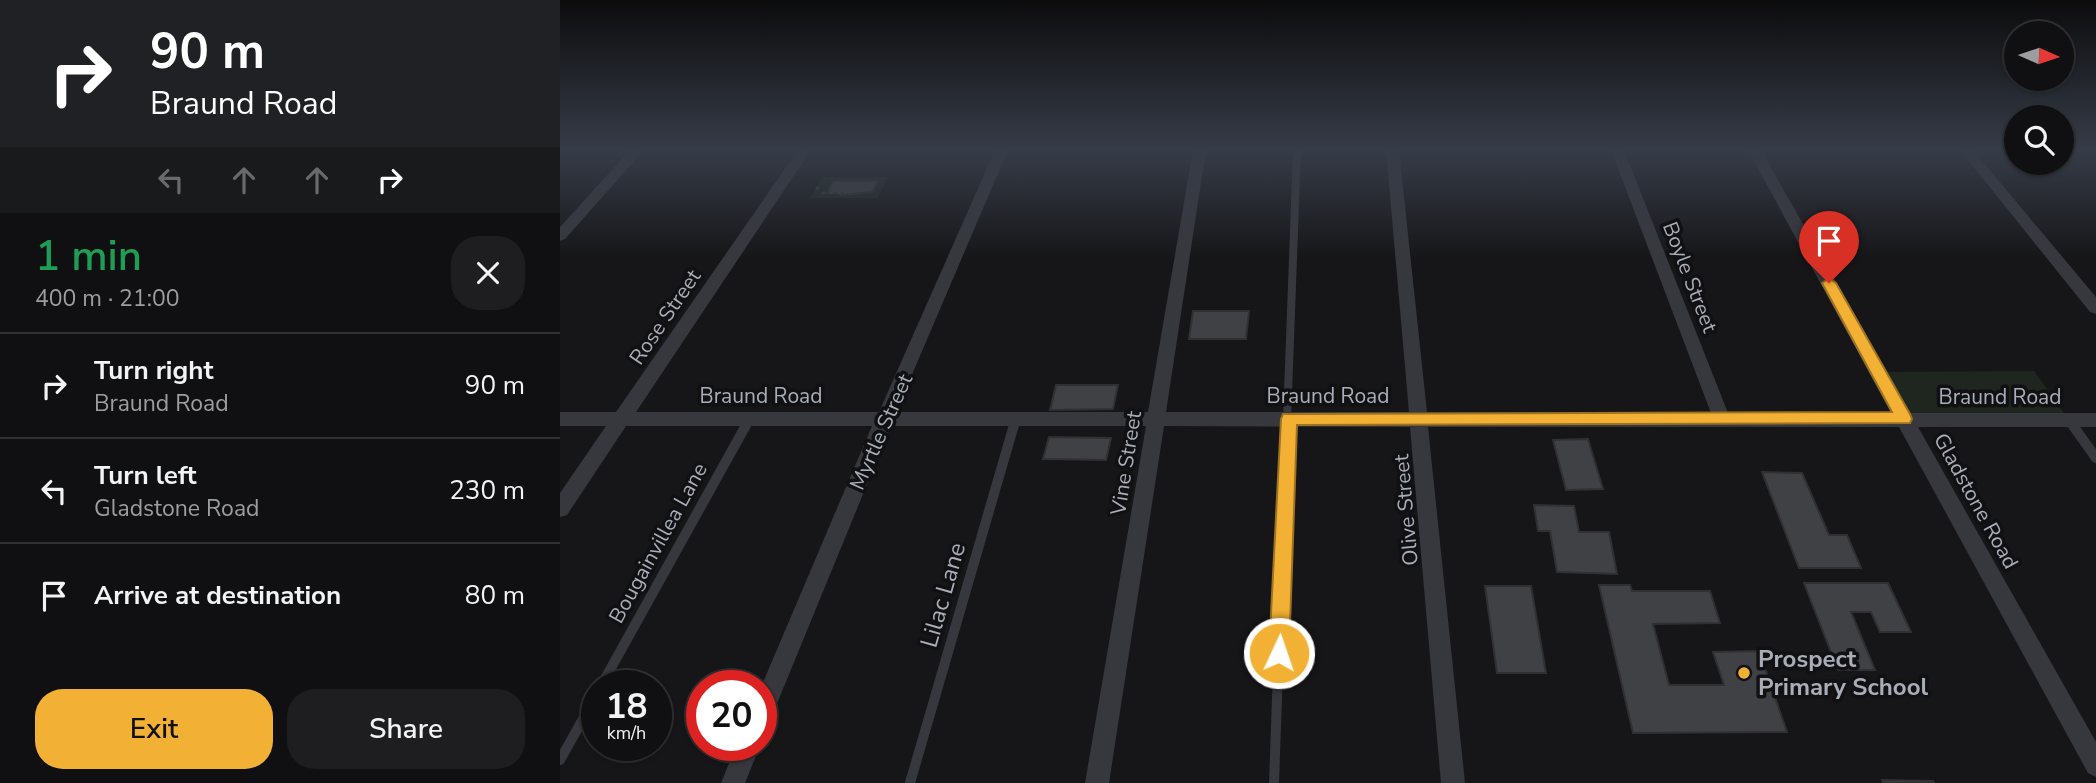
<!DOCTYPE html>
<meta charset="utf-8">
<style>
body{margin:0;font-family:"Nunito Sans",sans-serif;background:#1e1e20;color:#f1f3f6;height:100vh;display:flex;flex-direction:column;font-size:26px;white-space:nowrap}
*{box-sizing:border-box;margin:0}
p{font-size:23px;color:#9c9d9f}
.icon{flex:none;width:38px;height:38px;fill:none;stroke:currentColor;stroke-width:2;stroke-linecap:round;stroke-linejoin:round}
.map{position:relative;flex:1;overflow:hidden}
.panel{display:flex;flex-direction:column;background:#101012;width:560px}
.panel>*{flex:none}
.top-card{background:#202124;color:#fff;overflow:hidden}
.needle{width:46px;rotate:93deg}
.fabs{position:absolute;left:1444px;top:21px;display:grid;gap:14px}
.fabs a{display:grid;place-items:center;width:70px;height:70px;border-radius:50%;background:#101012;box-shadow:0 2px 5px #0004,0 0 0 2px #303032;font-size:35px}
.speed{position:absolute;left:21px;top:670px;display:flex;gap:14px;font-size:35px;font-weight:700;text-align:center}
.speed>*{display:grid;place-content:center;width:91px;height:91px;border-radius:50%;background:#101012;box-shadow:0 2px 5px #0004,0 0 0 2px #303032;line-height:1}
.speed small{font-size:18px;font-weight:400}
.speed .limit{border:10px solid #d22;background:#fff;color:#111}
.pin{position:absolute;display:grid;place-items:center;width:60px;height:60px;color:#fff;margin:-72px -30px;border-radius:50% 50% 50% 0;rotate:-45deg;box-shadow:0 0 7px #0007}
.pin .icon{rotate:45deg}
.me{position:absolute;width:77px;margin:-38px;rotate:3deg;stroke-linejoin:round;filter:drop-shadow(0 0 5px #0008)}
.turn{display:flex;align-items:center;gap:24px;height:147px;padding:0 35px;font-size:32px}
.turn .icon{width:91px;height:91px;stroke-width:2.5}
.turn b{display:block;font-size:49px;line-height:60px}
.lanes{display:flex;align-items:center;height:66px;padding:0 35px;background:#0003;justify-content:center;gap:35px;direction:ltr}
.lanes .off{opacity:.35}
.round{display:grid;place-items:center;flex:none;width:74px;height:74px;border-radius:28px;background:#1e1e20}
.head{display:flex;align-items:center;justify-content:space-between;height:119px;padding:0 35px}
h1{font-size:42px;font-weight:600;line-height:52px;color:#1e9e55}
.cta{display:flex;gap:14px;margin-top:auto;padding:14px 35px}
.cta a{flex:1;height:80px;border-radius:28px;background:#f2b134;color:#111;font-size:28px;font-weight:600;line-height:80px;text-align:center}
.cta a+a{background:#1e1e20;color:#f1f3f6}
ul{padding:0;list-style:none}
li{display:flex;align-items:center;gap:21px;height:105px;padding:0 35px;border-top:2px solid #303032}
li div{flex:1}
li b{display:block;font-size:26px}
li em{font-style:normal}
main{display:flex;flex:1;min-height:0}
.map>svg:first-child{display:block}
.green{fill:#1e261f}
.building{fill:#404145;stroke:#303034;stroke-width:2}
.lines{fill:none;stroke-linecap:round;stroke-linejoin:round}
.path{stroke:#3d3f44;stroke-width:2.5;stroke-dasharray:3.5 4.5;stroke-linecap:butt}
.service-far1{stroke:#37383d;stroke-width:8}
.service{stroke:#37383d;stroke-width:10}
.minor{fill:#37383d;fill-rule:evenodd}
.route{fill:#f2b134;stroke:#9d7322;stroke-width:2}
.poi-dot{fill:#f2b134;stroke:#111113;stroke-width:2.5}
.labels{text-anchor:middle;stroke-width:7;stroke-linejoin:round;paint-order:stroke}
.street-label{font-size:21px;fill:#a8adb8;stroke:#111113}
.near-street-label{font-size:24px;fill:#a8adb8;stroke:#111113}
.near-poi-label{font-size:24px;font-weight:bold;fill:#a8adb8;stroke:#111113;text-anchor:start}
</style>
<main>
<section class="panel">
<div class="top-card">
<div class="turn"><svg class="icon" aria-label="right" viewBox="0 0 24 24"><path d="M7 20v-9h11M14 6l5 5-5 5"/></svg><div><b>90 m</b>Braund Road</div></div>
<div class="lanes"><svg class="icon off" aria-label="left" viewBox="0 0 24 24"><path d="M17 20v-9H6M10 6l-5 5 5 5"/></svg><svg class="icon off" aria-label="ahead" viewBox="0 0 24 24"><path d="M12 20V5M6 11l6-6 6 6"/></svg><svg class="icon off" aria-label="ahead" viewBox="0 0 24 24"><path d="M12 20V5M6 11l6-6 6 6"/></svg><svg class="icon" aria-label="right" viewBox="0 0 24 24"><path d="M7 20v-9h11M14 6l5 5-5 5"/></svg></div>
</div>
<div class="head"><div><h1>1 min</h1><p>400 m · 21:00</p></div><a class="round"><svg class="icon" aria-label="close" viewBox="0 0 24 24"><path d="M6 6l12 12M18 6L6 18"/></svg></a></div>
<ul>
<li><svg class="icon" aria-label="right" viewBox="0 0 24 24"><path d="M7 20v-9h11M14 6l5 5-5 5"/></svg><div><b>Turn right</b><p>Braund Road</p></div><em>90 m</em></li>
<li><svg class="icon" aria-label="left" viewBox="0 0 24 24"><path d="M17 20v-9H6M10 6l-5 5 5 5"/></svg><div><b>Turn left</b><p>Gladstone Road</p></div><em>230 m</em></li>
<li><svg class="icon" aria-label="arrive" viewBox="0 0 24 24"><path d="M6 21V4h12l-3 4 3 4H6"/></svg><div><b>Arrive at destination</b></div><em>80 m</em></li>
</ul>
<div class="cta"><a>Exit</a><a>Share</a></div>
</section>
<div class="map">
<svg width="1536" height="783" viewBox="0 0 1536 783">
<rect width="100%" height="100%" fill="#161618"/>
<path class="green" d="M262,177H328L318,198H250Z
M1474,371L1509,420L1344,419L1319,372Z"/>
<path class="building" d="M273,181H318L312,192L281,195L282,193H267Z
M633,311H689L686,339H629Z
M496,385H558L553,409L490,410Z
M489,437L551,438L546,460L483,459Z
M1028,439L1043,489L1006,490L993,440Z
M1202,472L1242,473L1269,535H1287L1301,568H1239Z
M974,505L1014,506L1019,532H1049L1057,574L997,572L990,531H978Z
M1244,583H1328L1351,632H1320L1311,612H1291L1315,670H1278Z
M1039,585H1070L1072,591H1150L1160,623L1093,624L1109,685H1164L1153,652L1199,651L1227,732L1073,733Z
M925,586H971L986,673H937Z
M1322,780L1373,781L1374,783H1323Z"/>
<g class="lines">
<path class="path" d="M256,187L263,193H282"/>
<path class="service-far1" d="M727,420L737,150"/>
<path class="service" d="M1509,420L1536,458
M41,686L190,418
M0,760L37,694
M350,783L456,418
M714,783L727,418"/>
<path class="minor" d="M70,150H84L5,239L0,241V227Z
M238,150H251L76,412H319L435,150H448L336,412H588L633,150H646L606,412H849L826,150H839L867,412L1151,413L1051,150H1064L1168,413H1331L1188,150H1201L1350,413H1536V427H1358L1536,742V777L1528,773L1339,427H868L905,783H881L850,427L604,426L549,783H525L586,426H331L209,723L201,726V687L312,426H66L7,515L0,517V493L46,426H0V412H56Z
M1400,150H1413L1536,297V314L1530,312Z
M176,746H200L185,783H161Z"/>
</g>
<linearGradient id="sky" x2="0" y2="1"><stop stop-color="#0c0c0d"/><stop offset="0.58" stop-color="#363c48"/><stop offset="1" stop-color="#363c48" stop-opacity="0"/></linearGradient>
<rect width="1536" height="259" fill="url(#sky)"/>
<path class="route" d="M1269,278L1276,283L1350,414L1352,419L1350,423L737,425L729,653L726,660L719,663L712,660L709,653L721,419L723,414L1332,412L1262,283Z"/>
<circle class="poi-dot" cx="1184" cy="673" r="7"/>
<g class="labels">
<g class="street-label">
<text transform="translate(1130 277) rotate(69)" y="7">Boyle Street</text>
<text transform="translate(105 317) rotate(-56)" y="7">Rose Street</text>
<text x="201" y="403">Braund Road</text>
<text x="768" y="403">Braund Road</text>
<text x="1440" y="404">Braund Road</text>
<text transform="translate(321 432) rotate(-66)" y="7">Myrtle Street</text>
<text transform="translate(566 463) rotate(-81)" y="7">Vine Street</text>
<text transform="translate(1416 501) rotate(61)" y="7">Gladstone Road</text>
<text transform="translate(846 510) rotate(-95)" y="7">Olive Street</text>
<text transform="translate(98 543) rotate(-61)" y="7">Bougainvillea Lane</text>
</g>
<g class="near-street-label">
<text transform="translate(383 595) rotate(-74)" y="8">Lilac Lane</text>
</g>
<g class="near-poi-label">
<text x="1198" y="667">Prospect<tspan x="1198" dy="28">Primary School</tspan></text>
</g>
</g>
</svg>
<div class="fabs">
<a><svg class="needle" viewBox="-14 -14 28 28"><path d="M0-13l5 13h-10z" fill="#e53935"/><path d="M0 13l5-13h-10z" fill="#9c9d9f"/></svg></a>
<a><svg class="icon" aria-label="search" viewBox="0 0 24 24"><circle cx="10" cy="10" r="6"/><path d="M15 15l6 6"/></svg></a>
</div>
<div class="speed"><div>18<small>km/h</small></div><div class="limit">20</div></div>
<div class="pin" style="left:1269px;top:283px;background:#d93025"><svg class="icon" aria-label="arrive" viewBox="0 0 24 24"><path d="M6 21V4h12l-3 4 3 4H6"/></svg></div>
<svg class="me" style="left:719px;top:653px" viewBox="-20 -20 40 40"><circle r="17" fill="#f2b134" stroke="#fff" stroke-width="3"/><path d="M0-11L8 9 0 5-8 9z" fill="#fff"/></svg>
</div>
</main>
